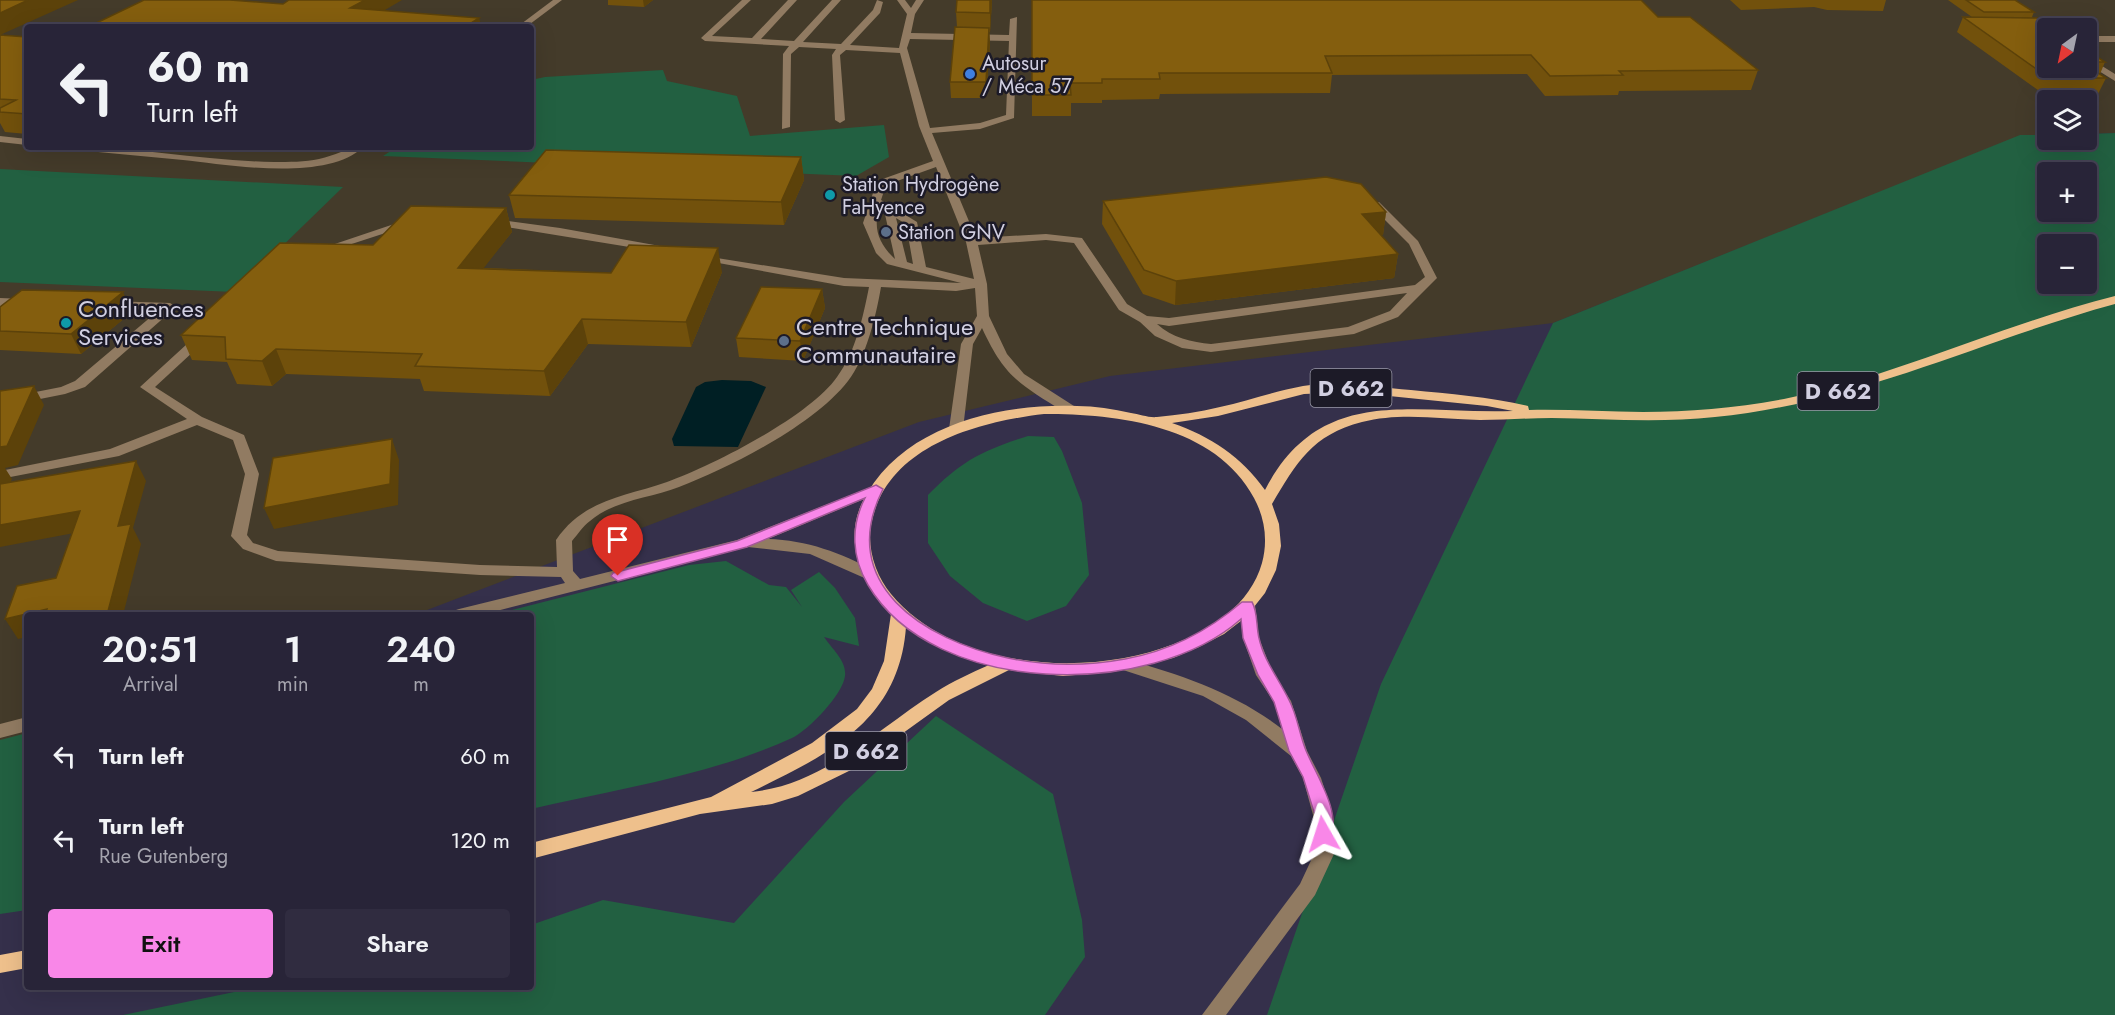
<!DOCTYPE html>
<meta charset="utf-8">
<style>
body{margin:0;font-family:Jost,sans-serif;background:#302c40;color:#f1f3f6;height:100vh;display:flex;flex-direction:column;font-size:22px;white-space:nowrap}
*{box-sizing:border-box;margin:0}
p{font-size:20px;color:#a5a4ae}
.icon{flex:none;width:33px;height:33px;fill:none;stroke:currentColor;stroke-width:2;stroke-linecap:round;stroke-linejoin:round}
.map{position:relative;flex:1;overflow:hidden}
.drawer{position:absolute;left:24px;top:612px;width:510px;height:378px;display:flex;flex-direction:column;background:#282438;border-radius:6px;box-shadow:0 6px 24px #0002,0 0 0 2px #444153}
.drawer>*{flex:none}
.banner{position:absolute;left:24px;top:24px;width:510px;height:126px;border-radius:6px;box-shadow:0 6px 24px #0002,0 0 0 2px #444153;background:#282438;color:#f1f3f6;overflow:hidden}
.needle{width:39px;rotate:213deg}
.controls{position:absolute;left:2037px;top:18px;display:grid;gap:12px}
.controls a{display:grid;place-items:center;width:60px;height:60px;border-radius:6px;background:#282438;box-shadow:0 6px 24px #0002,0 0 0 2px #444153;font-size:30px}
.pin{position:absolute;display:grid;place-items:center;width:51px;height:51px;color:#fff;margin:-62px -26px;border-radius:50% 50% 50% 0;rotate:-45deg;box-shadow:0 0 6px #0007}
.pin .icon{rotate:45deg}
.me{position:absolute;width:66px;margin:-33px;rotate:354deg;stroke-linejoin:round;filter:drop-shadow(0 0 4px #0008)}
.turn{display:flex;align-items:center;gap:21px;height:126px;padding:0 24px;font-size:27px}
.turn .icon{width:78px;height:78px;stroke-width:2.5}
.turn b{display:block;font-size:42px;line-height:51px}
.eta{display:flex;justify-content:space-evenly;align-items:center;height:102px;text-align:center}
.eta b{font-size:36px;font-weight:600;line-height:42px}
.primary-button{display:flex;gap:12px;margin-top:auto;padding:12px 24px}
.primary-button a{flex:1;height:69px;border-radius:6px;background:#f987e8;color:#111;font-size:24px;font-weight:600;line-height:69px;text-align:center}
.primary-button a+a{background:#302c40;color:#f1f3f6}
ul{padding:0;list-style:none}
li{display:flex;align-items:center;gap:18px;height:84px;padding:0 24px}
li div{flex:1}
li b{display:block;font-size:22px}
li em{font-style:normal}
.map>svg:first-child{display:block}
.industrial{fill:#443b2a;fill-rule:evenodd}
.green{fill:#226041;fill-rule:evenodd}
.water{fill:#001f24}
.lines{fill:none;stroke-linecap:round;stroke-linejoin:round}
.minor{fill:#917b62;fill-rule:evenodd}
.major{fill:#eec08c;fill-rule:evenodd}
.wall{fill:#72510c}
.shaded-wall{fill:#5c420a}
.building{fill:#845e0e;stroke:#5c420a;stroke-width:1.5}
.route{fill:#f987e8;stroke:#a25897;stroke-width:1.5}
.shop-dot{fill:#3f7fe0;stroke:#1c1a27;stroke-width:2}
.culture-dot{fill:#0f9aa8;stroke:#1c1a27;stroke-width:2}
.service-dot{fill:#5c6f8a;stroke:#1c1a27;stroke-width:2}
.labels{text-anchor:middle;stroke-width:5;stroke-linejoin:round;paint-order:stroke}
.far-poi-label{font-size:20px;fill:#d1cfe1;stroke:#1c1a27;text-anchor:start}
.shield{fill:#1c1a27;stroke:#9b99a9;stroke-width:1.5}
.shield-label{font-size:22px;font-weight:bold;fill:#d1cfe1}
.poi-label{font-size:24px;fill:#d1cfe1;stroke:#1c1a27;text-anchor:start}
</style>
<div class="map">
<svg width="2115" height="1015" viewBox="0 0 2115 1015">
<rect width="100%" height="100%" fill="#35304b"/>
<path class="industrial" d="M0,0H2115V133L2087,134L2086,100H2048L2047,135L2020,136L1553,323L1110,376L919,422L414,615H27V761L0,767ZM27,27H531V147H27ZM2048,28H2086V68H2048Z"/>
<path class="green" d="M663,70L667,81L737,96L750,136L884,125L889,157L856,176L383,156L397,147H531V80L545,77Z
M2115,133V1015H1267L1381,684L1553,323L2020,135H2047L2048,140H2086L2087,134ZM2048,172H2086V212H2048ZM2048,244H2086V284H2048Z
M0,169L343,187L235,292L0,282Z
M1028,436L1054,437L1062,451L1082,503L1089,575L1066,606L1027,621L983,603L950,576L928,543V495C961,461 983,450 1028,436Z
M726,561L769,585L786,587L802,607L791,590L819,572L835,588L855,618L859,646L824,637C832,649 847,661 845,676C843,694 809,730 792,738C712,775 617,789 531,809V615H492L689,565Z
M936,716L1053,794L1082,920L1085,957L1045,1015H123L258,987H531V925L603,900L734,923L844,802Z
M27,733V910L0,914V740Z"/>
<path class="water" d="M722,380L751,381L766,387L738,447L674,446L672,439L696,387L705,382Z"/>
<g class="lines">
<path class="minor" d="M553,0H562L526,27H517Z
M742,0H751L712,36L752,38L788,0H797L761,39L794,41L832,0H841L803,42L841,44L873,10L877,0L883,2L880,13L850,45L899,48L907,14L897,0H905L911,8L916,0H924L915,14L911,33L1009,35L1010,19L1017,17L1014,118L980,129L932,133L976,238L1046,234L1082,238L1127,304L1147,316L1169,318L1415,285L1425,277L1409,244L1371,206V202H1379L1418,241L1437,278L1398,317L1354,334L1211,352L1182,348L1155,336L1140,322L1119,310L1074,243L1046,240L978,245L987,284L989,316L1007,354L1024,374L1074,406L1076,409L1074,412H1064C1020,384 1005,378 982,328L973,344L963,429L961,432H951L949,429L961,344L977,316L975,288L956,291L881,287C876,316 866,358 848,381C814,425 731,467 679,487C651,498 614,500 590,521C583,526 578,534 572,541L573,571L580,579L737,540L876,485L881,486L883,489L881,492L768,539C807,540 841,553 875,571L877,575L875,579L869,580L810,554L748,547L481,615H451L453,611L459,609L565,583L561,577L480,575L276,561L243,549L231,536L245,474L233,440L197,425L119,456L0,479V471L110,449L187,419L140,387L199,333H207L209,336L207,339L155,387L202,417L244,435L259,474L247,535L253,543L278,551L480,565L557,567L556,540C584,499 624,497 667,482C712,466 810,416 837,377C856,351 863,317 869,287L844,286L702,260L698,259V255L844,278L961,283L887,264L876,253L863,223L877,181L933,161L919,126L900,53L846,50L840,55L845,120L840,123L835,120L832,55L836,49L799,47L791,54L790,127L782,129L783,54L789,46L705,41L701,38ZM910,39L1009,41L1006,115L980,123L930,128L907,48ZM936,167L966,242L974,279L926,267L917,222L881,200L886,185ZM879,208L884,210L895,259C879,244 873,229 879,208ZM896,218L906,224L913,264L907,262ZM1407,293L1390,311L1348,327L1211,344C1192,342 1172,338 1157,324L1169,326Z
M2086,36H2115V42H2086Z
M2086,56L2115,74V81L2086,63Z
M0,136L27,139V145L0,142Z
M72,147C140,147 206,161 274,162C289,162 305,162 319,159C335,156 347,147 363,147C327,182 229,165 183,160C148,157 112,153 77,150Z
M409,219L413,220V224L324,253L320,254L314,251Z
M492,219L560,228L660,246L666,249L660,252L488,224V220Z
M0,298L23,299L29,303L0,324V314L11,306H0Z
M109,301L170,303L176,307L85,387L65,394L0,407V399L61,387L75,381L159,310L105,308L103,305Z
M1247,600L1253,601L1255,605L1259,638L1273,674L1291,701L1307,751L1321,778L1333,815L1334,854L1315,895L1226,1015H1202L1300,884L1314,854L1313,815L1303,778L1291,756L1246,720L1203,696L1120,669L1117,665L1120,661L1126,659C1183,676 1234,692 1282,729L1274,702L1256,675L1243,638L1239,605L1241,601Z
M27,717V731L0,738V724Z"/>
<path class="major" d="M2115,296V304C1982,340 1854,404 1715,417C1661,423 1606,419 1552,418C1528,418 1504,420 1480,420C1441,419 1400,412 1362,422C1312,435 1297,462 1272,504L1279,524L1281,546L1276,570L1265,593L1246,617L1224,634L1199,647L1173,658L1113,672L1063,676L1009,670L949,700L853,769L798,796L772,804L700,814L531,859V843L711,797L812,743L857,709L872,689L884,661L891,614C863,584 843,543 862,503C899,426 999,403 1077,406C1095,406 1113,409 1131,413C1139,414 1149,418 1157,417C1178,415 1199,412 1220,407C1248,401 1275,391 1303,386C1339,380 1376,387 1411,390C1450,394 1490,397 1528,406L1529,410C1567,409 1605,412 1643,412C1690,412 1737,408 1784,399C1897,376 2003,324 2115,296ZM1350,392L1487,406L1513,411C1415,415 1321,382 1265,490C1242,457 1210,436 1172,423L1218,416L1304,394ZM1044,414C1118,414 1215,425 1254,498C1265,518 1268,541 1262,563C1250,605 1212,629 1174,644C1088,678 954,670 891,594C876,576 867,549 871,526C884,447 976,422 1044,414ZM906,627L936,646L989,665C971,673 953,681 936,692C877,729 824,785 751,792C827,755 899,722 906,627Z
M27,950V968L0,973V955Z"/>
</g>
<path class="wall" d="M0,0L1,35L27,37V134L5,132L0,123Z
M608,0H653L644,7L608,5Z
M992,0L990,32H989L990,43L986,98H951L950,82L957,27L956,12Z
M1032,0L1658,17L1758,70L1751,90L1619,91L1618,95L1545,96L1527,74L1332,75L1330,93L1160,94L1159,99L1102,100V103H1071V116H1032Z
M1730,0H1886L1883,11L1827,10L1814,7L1741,10Z
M1948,0H2015L2034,12L2032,17L2086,68V50L2105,62L2100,74L2106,78L2098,94L2042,93L1957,32L1963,17H1972Z
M801,157L804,180L784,225L515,218L509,195Z
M1103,201L1386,212L1383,235H1381L1398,254L1394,278L1175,305L1143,294L1102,224Z
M506,208L512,232L483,268L611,273L722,272L691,347L588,344L550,396L424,391L420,379L286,374L272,386L237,384L227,362L192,360L181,335Z
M822,289L825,308L803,361L739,357L736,338Z
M132,312L81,354L0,350V331Z"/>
<path class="shaded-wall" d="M28,0H78L0,35V13Z
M365,0H402L356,27L350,8Z
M643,0H653L644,7Z
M990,0H992V2L990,32Z
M479,18L482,27H465Z
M989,28L990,43L986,98V82Z
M801,157L804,180L784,225L781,202Z
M506,208L512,232L465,292L458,268Z
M1386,212L1383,235L1359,238L1362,214Z
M718,248L722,272L691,347L686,322Z
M1398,254L1394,278L1175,305L1176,281Z
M822,289L825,308L803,361L800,341Z
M123,292L132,312L81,354L71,334Z
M582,319L588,344L550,396L544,371Z
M276,349L286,374L272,386L262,361Z
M34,386L44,405L18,465L5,468L12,479L0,506V447Z
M392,439L399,460L398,505L274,529L264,508Z
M136,461L146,481L133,528L141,544L123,615H107L118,526Z
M80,511L90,530L0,547V525Z
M47,609L51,615H27V637L18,639L5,619Z"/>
<path class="building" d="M0,0H28L0,13Z
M144,0H230L283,4L289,0H365L350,8L479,18L465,27H88Z
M957,0H990V13L956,12Z
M1032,0H1641L1658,17H1690L1758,70L1619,71L1623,75L1550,76L1531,55L1325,56L1332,73H1159L1160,79H1102V83H1070L1071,95H1032Z
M1966,0H2015L2034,12H1984Z
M1963,17L2037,18L2053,28H2048V68H2086V65L2106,78H2049Z
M955,27L989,28L986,82H950Z
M0,35L27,37V114L0,112V108L16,100L0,99Z
M2086,50L2105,62H2086Z
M546,150L801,157L781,202L509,195Z
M1326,177L1361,184L1386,212L1362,214L1398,254L1176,281L1144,270L1103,201Z
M411,206L506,208L458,268L611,273L629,245L718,248L686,322L582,319L544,371L415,366L422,354L276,349L262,361L226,359L225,337L181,335L280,243L373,245Z
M761,287L822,289L800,341L736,338Z
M22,290L123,292L71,334L0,331V307Z
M34,386L7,446L0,447V391Z
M392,439L390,484L264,508L273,458Z
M136,461L118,526L131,524L107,615H45L47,609L5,619L17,586L56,578L80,511L0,525V484Z"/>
<path class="route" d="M876,485L883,489C835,584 924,640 1008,658C1046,666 1087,666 1125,659C1170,651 1208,631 1242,602H1252C1258,612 1256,626 1259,638C1264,661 1279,679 1289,700C1297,715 1299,732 1305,748C1314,772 1343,813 1330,839L1323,841L1317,839L1315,834V815L1303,777L1289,751L1274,702L1258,675L1243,638L1241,619C1151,699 934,697 868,585C852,558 850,527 865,498L747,547L618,581L611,576L613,573L737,541Z"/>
<circle class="shop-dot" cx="970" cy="74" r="6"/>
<g class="culture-dot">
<circle cx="830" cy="195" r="6"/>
<circle cx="66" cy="323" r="6"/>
</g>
<g class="service-dot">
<circle cx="886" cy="232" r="6"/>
<circle cx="784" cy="341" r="6"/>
</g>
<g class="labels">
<g class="far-poi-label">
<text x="982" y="70">Autosur<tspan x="982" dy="23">/ Méca 57</tspan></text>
<text x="842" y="191">Station Hydrogène<tspan x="842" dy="23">FaHyence</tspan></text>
<text x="898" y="239">Station GNV</text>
</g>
<g class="shield">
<rect x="1310.5" y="369" width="81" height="38" rx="4.5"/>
<rect x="1797.5" y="372" width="81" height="38" rx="4.5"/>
<rect x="825.5" y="732" width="81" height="38" rx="4.5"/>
</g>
<g class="shield-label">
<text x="1351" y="396">D 662</text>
<text x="1838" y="399">D 662</text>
<text x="866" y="759">D 662</text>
</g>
<g class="poi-label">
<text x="78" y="317">Confluences<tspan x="78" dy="28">Services</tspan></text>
<text x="796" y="335">Centre Technique<tspan x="796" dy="28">Communautaire</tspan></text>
</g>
</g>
</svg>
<div class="controls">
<a><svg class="needle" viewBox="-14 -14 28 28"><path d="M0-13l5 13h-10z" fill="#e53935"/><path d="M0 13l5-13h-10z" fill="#a5a4ae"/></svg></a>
<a><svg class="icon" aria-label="layers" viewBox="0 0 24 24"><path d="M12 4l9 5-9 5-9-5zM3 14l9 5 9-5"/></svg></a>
<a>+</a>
<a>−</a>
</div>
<div class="pin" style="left:618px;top:576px;background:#d93025"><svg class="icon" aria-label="arrive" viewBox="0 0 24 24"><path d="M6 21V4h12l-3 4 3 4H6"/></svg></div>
<svg class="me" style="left:1323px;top:834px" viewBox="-20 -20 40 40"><path d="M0-17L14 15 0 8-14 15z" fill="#f987e8" stroke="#fff" stroke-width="4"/></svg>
<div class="banner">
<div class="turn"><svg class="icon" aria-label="left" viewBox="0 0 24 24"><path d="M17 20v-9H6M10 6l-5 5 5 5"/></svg><div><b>60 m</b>Turn left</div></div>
</div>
<section class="drawer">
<div class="eta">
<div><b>20:51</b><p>Arrival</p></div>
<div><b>1</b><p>min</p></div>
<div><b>240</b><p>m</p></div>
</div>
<ul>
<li><svg class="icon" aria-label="left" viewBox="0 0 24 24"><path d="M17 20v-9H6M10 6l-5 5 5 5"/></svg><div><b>Turn left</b></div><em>60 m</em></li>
<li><svg class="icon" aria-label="left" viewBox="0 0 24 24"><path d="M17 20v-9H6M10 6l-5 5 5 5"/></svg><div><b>Turn left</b><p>Rue Gutenberg</p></div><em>120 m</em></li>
</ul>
<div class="primary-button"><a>Exit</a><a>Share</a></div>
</section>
</div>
